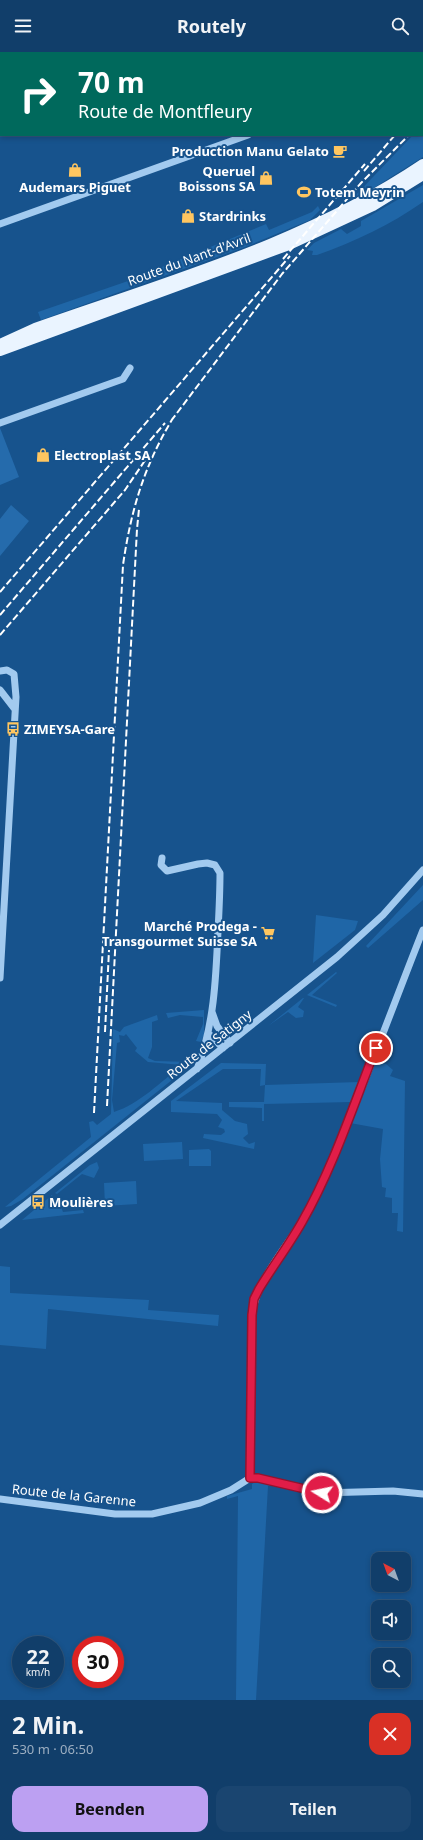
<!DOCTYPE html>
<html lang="de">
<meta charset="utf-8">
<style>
body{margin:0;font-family:"Noto Sans",sans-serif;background:#1a4570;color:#f1f3f6;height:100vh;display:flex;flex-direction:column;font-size:15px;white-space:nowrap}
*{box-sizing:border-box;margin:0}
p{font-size:13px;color:#9caec1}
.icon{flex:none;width:22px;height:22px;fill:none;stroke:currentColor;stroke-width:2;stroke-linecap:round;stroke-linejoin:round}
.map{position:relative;height:1648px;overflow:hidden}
.drawer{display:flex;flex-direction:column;background:#113e6a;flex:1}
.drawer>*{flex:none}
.top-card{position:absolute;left:0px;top:0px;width:423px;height:84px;box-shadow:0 2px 6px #0003,0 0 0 1px #30577e;background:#00695c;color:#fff;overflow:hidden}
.needle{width:26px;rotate:319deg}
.controls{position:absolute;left:371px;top:1500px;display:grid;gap:8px}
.controls a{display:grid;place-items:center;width:40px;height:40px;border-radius:8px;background:#113e6a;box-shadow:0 2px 6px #0003,0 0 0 1px #30577e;font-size:20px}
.speed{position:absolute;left:12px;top:1584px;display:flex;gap:8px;font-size:20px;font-weight:700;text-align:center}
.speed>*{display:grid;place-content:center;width:52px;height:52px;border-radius:50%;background:#113e6a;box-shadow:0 2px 6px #0003,0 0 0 1px #30577e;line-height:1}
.speed small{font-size:10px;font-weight:400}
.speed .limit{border:6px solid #d22;background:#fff;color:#111}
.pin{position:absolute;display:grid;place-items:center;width:34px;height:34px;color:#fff;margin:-17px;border:2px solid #fff;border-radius:50%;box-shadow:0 1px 4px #0007}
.me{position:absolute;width:44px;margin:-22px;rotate:280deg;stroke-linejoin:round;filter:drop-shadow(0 0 3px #0008)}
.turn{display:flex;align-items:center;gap:14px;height:84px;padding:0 12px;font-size:18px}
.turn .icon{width:52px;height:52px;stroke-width:2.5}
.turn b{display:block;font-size:28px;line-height:34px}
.round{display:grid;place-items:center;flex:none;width:42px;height:42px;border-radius:12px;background:#1a4570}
.head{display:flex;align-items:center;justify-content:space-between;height:68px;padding:0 12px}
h1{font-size:24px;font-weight:700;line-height:30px}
.button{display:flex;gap:8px;margin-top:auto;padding:8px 12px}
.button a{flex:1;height:46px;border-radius:12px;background:#bca0f2;color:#111;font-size:16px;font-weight:700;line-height:46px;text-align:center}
.button a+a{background:#1a4570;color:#f1f3f6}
header{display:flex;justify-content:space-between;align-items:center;height:52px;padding:0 12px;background:#113e6a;font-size:18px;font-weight:700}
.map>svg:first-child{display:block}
.green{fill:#1f66a7;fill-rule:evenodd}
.building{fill:#256bac}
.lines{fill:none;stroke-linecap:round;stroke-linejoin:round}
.minor{stroke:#a2caef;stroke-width:7}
.major{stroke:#eaf4ff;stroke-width:10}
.rail{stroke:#fff;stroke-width:2;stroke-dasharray:7 3;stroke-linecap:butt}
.route-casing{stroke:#92132f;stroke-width:10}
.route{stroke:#e11d48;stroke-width:7}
.labels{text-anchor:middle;stroke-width:4;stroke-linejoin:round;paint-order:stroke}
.poi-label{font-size:13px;font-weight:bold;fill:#fff;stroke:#17538d;text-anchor:start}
.street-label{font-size:13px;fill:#fff;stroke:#17538d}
</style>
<header><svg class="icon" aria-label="menu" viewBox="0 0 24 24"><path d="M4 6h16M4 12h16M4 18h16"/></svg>Routely<svg class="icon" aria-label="search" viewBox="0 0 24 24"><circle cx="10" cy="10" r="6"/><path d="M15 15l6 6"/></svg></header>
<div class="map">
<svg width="423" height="1648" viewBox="0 0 423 1648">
<rect width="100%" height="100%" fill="#17538d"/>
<path class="green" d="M423,73V105L372,137L370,136L352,147L413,83H422Z
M423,133V150C390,173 354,190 317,203H312L313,199L307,198L314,191L341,177L347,182L361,174V169Z
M318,154L320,158L310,168L245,195L41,268L38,260L128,229L266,172L269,178L312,160Z
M423,833V848L368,896L366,894Z
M316,863L358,869L355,878L313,911Z
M336,920L337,921L312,943L337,953L336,955L307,943Z
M303,946H304L298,955L304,959L303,965L296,966L288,960L268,974Z
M204,958V983L201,990L196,989L203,972V965L180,963L168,966L166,961Z
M157,963L158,968L152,970V995L148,1006L155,1009L191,1010L187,1016L23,1147L11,1154L5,1155L91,1085L89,1070L93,1069L97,1073L111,1062L113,977L120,980L124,975ZM126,982L137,996L135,999L148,1010L182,1013C161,1030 139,1052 114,1060L112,1048L117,991L120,990L119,983L124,984Z
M376,1008L386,1012L393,1018L390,1024L405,1029L403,1180L397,1179L398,1161H392V1146L385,1145L386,1136L382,1135L380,1107L383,1077L350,1071Z
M221,1011L266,1012L265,1033L359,1030L351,1050L264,1052V1069H262V1056L229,1055V1050H264L265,1033L260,1034L261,1017H223L176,1049L222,1051V1058L235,1069L247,1072L248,1082L243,1086L249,1092L255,1090L254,1097L203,1086L204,1082L221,1083L225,1080L224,1077L218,1075L222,1068L217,1062L171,1060V1049Z
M182,1090L183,1107L144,1109L143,1092Z
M209,1097L211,1099V1114H189V1098Z
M97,1110L99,1116L94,1126L82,1122L57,1142L55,1141L90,1113Z
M136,1129L137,1152L105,1154L104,1131Z
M52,1143L56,1152H60L63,1160L83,1158L84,1161L22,1168Z
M0,1214L10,1215V1241L149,1248L148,1258L219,1263L218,1274L48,1257L46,1297L0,1293Z
M255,1430L272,1433L268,1434L256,1648H236L238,1444L227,1447V1444L252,1437V1432Z"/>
<path class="building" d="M0,376L19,425L0,433Z
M11,453L29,469L0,504V467Z"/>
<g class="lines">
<path class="minor" d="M269,1L272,0
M0,79H1
M0,172L248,83
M0,371L123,327L130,316
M0,619L7,618L14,622L16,645L0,926
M0,638L14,656
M162,806L161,813L167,819L198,812L207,811L215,813L220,821C220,840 219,860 218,879C216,926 214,974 197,1017
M212,960L217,974L230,991
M209,982L223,996
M0,1173L337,905L383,863L423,818
M250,1426L252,1263C257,1223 295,1187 313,1150C354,1062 387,969 423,878
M0,1447L115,1462H152L200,1451L231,1438L250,1426H258L321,1441L393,1439L423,1442"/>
<path class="major" d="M0,292L35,276C165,230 308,190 423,112
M0,299L289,193L373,154L423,123"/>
<path class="rail" d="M422,46L423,45
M422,69L423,68
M364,119L395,83
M283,207L365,112
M171,369L282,222L361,131L409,83
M0,540L290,204
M0,563L165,371
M0,583L125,438L148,404
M105,980L109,898
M107,1054L137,477L139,457
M94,1061L123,513C131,458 144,414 173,366"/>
</g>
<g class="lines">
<defs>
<path id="route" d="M322,1441L258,1426H250L252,1263L254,1247L259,1237C273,1214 289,1193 302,1170C333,1116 353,1054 376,996"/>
</defs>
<use href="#route" class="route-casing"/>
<use href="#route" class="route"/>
</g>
<defs>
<symbol id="cafe-bare" viewBox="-9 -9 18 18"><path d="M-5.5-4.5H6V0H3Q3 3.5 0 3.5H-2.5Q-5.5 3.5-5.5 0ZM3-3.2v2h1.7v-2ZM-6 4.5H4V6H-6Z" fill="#ffc660" stroke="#17538d" stroke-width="2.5" paint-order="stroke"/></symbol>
<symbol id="shop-bare" viewBox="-9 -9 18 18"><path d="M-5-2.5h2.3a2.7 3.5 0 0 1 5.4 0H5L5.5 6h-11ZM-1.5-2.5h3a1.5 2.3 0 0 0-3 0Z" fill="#ffc660" stroke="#17538d" stroke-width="2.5" paint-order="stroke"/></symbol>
<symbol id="stadium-bare" viewBox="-9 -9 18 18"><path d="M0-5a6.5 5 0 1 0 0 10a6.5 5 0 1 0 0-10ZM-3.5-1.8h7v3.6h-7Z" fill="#ffc660" stroke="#17538d" stroke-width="2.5" paint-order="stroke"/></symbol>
<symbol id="bus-bare" viewBox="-9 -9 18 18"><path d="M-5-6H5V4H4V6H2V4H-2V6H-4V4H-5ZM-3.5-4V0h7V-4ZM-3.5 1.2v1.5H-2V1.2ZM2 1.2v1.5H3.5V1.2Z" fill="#ffc660" stroke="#17538d" stroke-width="2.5" paint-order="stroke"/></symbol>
<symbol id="supermarket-bare" viewBox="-9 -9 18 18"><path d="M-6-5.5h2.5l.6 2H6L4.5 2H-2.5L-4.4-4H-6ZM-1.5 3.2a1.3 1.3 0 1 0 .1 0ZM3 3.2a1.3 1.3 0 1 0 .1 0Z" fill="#ffc660" stroke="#17538d" stroke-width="2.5" paint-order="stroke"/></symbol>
</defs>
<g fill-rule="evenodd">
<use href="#cafe-bare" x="330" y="89" width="20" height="20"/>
<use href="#shop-bare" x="65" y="108" width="20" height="20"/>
<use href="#shop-bare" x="256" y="116" width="20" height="20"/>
<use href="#stadium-bare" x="294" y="130" width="20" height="20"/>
<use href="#shop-bare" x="178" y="154" width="20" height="20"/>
<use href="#shop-bare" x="33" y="393" width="20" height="20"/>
<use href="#bus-bare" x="3" y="667" width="20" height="20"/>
<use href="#supermarket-bare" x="258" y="871" width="20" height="20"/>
<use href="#bus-bare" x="28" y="1140" width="20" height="20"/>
</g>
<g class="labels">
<g class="poi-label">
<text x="329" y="104" text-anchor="end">Production Manu Gelato</text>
<text x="255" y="124" text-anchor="end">Queruel<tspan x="255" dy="15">Boissons SA</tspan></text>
<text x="75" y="140" text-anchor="middle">Audemars Piguet</text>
<text x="315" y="145">Totem Meyrin</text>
<text x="199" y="169">Stardrinks</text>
<text x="54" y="408">Electroplast SA</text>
<text x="24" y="682">ZIMEYSA-Gare</text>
<text x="257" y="879" text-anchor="end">Marché Prodega -<tspan x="257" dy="15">Transgourmet Suisse SA</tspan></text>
<text x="49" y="1155">Moulières</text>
</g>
<g class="street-label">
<text transform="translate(189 207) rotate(-20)" y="5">Route du Nant-d'Avril</text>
<text transform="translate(209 992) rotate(-38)" y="5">Route de Satigny</text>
<text transform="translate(74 1443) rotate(6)" y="5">Route de la Garenne</text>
</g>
</g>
</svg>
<div class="controls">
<a><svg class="needle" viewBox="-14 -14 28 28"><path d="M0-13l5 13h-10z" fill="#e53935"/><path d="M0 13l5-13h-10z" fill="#9caec1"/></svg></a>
<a><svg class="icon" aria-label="sound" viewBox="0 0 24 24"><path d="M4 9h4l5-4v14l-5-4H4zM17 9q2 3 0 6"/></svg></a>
<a><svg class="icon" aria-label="search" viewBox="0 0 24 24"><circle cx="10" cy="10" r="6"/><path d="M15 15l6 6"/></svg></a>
</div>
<div class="speed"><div>22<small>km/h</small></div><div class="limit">30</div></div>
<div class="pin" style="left:376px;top:996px;background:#d93025"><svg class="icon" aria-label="arrive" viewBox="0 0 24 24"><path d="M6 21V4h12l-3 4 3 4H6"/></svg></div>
<svg class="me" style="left:322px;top:1441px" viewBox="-20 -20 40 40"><circle r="17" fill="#e11d48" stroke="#fff" stroke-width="3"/><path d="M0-11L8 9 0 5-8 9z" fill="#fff"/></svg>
<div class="top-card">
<div class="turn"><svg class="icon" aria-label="right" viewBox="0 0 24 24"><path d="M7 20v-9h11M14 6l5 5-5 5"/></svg><div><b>70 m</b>Route de Montfleury</div></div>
</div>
</div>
<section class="drawer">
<div class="head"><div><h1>2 Min.</h1><p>530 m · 06:50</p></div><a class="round" style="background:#d93025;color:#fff"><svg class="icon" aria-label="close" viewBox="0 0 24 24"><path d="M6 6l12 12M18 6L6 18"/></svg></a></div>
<div class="button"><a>Beenden</a><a>Teilen</a></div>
</section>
